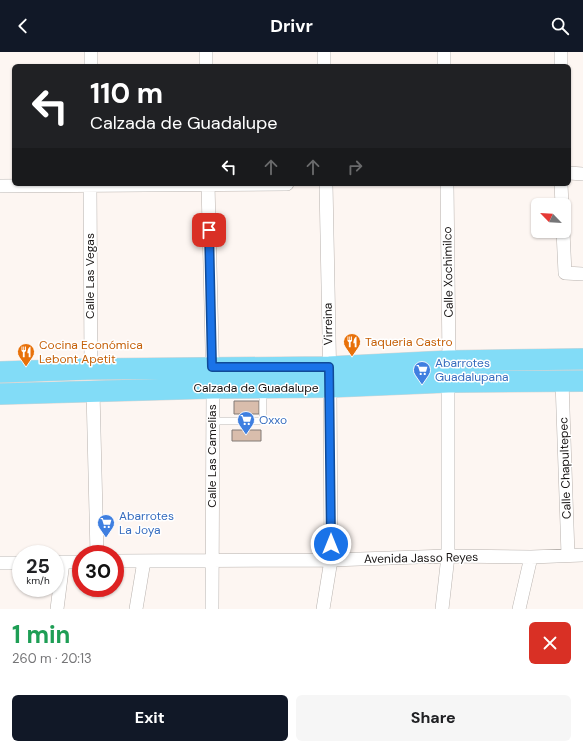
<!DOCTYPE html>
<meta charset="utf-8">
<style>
body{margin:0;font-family:"DM Sans",sans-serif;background:#f6f6f6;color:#202124;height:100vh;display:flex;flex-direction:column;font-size:15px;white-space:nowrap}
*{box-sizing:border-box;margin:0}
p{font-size:13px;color:#757577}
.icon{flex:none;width:22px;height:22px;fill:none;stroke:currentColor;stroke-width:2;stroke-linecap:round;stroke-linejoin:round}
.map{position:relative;height:557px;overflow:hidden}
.sheet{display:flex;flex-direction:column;background:#fff;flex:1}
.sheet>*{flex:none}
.hud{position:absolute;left:12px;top:12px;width:559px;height:122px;border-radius:6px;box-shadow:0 1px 3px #0004;background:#202124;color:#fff;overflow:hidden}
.needle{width:26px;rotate:295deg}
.controls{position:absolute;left:531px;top:146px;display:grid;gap:8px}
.controls a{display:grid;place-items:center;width:40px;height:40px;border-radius:6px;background:#fff;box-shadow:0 1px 3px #0004;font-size:20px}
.speed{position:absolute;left:12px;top:493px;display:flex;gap:8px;font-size:20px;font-weight:700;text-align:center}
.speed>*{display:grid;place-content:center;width:52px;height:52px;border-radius:50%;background:#fff;box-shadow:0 1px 3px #0004;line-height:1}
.speed small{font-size:10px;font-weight:400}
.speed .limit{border:6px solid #d22;background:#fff;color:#111}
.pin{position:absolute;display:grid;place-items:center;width:34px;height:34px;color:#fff;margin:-17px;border-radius:8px;box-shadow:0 2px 6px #0006}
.me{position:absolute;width:44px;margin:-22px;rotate:0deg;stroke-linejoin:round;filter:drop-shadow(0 0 3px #0008)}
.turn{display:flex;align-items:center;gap:14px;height:84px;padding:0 12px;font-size:18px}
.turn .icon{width:52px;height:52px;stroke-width:2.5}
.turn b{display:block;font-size:28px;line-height:34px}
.lanes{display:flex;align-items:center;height:38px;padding:0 12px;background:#0003;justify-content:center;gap:20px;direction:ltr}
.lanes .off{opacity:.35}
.round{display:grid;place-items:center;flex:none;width:42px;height:42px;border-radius:6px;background:#f6f6f6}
.head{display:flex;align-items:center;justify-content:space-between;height:68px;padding:0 12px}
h1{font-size:24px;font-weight:700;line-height:30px;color:#1e9e55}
.primary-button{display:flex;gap:8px;margin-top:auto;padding:8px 12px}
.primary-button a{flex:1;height:46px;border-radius:6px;background:#111827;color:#fff;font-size:16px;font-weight:700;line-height:46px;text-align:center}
.primary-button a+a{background:#f6f6f6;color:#202124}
header{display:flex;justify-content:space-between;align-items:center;height:52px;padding:0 12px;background:#111827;color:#fff;font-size:18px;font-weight:700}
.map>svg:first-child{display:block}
.building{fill:#d9bdac;stroke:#817b77}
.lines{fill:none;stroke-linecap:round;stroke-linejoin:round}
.lane-casing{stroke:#b9b3af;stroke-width:8}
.street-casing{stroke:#b9b3af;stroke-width:14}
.primary-casing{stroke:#d5d5d4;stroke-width:22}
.lane{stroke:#fff;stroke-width:7}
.street{stroke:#fff;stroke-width:13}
.primary{stroke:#82dcf7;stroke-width:21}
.route-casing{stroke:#114b97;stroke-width:10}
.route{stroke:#1a73e8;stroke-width:7}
.labels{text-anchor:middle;stroke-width:3;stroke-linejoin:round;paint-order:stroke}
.street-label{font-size:12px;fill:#161312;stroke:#fff}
.food-label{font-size:12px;fill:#c56008;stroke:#fff;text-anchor:start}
.shop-label{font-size:12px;fill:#366cbe;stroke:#fff;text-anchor:start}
</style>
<header><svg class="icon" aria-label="back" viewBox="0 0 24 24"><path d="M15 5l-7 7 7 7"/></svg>Drivr<svg class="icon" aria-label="search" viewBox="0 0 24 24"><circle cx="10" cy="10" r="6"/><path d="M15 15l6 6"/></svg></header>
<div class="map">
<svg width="583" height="557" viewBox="0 0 583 557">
<rect width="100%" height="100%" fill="#fdf6f2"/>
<path class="building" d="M234,349H259V362H234Z
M232,378H261V389H232Z"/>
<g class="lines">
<defs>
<path id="lane" d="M213,369H263V338"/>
<path id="street" d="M206,0V14
M324,0V14
M444,0V14
M91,14V0
M561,14V0
M569,121L583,122
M90,132L91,317
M208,132L213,336L212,557
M447,132L449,309
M561,132L562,153
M0,134L287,132
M563,179L565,221L583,222
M562,329L568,503
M93,339L97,502
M115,509L331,508L448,504L531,505L583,503
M55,510H81
M0,511H21
M57,557L63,510
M136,557L144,509
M323,557L331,508L330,335L326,132
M442,557L448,504V330
M519,557L531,505"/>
<path id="primary" d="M0,320L91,317L329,315L449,309L583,307
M0,342L213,336L330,335L448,330L583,329"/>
</defs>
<use href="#lane" class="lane-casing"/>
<use href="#street" class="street-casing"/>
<use href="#primary" class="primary-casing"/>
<use href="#lane" class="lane"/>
<use href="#street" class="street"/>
<use href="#primary" class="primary"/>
</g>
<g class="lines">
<defs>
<path id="route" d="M209,178L212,315H329L331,492"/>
</defs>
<use href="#route" class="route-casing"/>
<use href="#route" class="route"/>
</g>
<defs>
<symbol id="restaurant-pin" viewBox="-11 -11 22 30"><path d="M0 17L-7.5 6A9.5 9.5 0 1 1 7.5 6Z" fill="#e8710a" stroke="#fff"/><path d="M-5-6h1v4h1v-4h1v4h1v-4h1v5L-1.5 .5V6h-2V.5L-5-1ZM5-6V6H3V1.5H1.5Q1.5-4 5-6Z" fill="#fff"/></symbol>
<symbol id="supermarket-pin" viewBox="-11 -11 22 30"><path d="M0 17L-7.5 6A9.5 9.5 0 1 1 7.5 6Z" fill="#3f7fe0" stroke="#fff"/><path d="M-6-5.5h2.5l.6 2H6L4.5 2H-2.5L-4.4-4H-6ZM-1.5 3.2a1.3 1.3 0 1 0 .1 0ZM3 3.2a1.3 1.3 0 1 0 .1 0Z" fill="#fff"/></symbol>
</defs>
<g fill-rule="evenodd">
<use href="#restaurant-pin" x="342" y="280" width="20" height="27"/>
<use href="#restaurant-pin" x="16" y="290" width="20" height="27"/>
<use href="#supermarket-pin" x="412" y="308" width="20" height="27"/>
<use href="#supermarket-pin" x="236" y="358" width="20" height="27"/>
<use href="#supermarket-pin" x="96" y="461" width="20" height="27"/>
</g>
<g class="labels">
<g class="street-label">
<text transform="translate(448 220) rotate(-91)" y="4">Calle Xochimilco</text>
<text transform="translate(90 224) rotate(-90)" y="4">Calle Las Vegas</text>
<text transform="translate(328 272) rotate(-91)" y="4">Virreina</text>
<text x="256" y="340">Calzada de Guadalupe</text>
<text transform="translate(212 404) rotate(-90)" y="4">Calle Las Camelias</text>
<text transform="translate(565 416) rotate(-92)" y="4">Calle Chapultepec</text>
<text transform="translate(421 506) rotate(-1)" y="4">Avenida Jasso Reyes</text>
</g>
<g class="food-label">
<text x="365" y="294">Taqueria Castro</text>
<text x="39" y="297">Cocina Económica<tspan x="39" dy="14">Lebont Apetit</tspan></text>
</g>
<g class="shop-label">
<text x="435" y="315">Abarrotes<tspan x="435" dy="14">Guadalupana</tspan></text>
<text x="259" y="372">Oxxo</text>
<text x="119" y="468">Abarrotes<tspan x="119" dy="14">La Joya</tspan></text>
</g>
</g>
</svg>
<div class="controls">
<a><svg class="needle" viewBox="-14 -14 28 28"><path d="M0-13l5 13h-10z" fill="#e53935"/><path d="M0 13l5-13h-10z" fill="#757577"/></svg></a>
</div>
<div class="speed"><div>25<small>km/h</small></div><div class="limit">30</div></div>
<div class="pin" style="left:209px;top:178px;background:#d93025"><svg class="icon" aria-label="arrive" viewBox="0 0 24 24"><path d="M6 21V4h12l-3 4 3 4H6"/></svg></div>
<svg class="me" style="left:331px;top:492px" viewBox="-20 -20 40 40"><circle r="17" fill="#1a73e8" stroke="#fff" stroke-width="3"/><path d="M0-11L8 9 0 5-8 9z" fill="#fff"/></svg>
<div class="hud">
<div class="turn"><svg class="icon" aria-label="left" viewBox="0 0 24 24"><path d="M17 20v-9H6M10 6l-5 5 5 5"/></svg><div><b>110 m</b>Calzada de Guadalupe</div></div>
<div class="lanes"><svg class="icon" aria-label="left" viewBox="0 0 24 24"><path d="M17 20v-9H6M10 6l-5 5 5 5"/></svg><svg class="icon off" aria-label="ahead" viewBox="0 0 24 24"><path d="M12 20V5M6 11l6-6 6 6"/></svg><svg class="icon off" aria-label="ahead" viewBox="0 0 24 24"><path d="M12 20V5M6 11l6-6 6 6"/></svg><svg class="icon off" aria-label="right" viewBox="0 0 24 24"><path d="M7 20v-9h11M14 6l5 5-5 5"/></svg></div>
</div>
</div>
<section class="sheet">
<div class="head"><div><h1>1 min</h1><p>260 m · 20:13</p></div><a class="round" style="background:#d93025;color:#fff"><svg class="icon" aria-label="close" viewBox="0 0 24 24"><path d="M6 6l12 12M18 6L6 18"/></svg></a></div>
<div class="primary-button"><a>Exit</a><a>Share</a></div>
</section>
